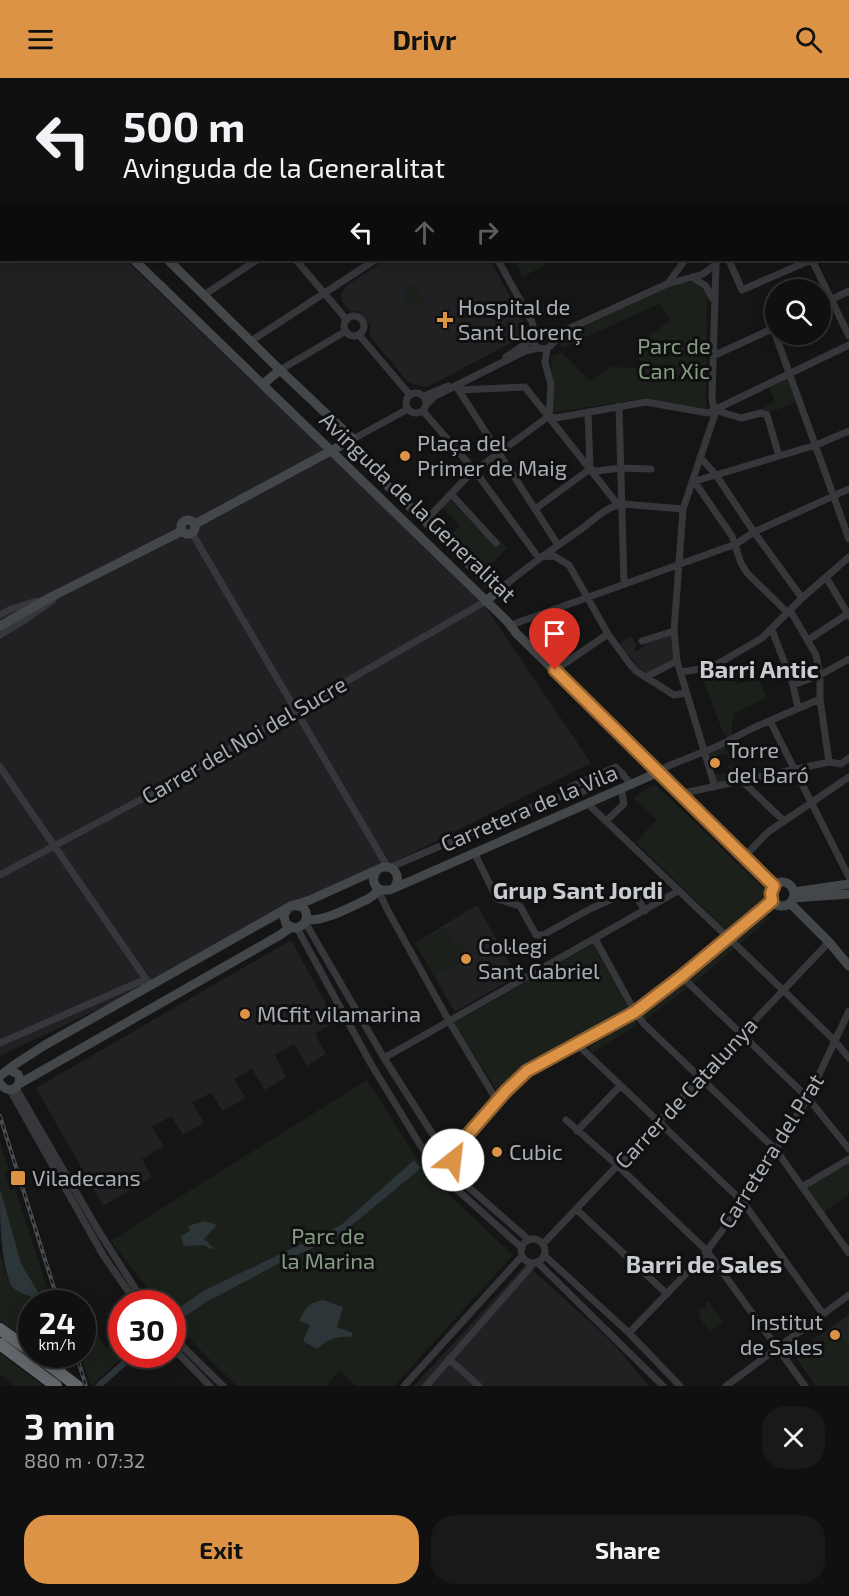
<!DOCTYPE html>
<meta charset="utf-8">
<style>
body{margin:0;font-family:"Exo 2",sans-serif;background:#191919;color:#f1f3f6;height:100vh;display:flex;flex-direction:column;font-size:22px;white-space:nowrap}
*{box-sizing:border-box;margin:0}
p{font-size:20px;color:#9c9d9f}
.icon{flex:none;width:33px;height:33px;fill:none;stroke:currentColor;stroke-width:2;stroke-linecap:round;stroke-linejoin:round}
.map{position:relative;height:1308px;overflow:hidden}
.panel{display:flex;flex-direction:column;background:#101010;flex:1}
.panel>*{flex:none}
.hud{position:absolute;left:0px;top:0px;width:849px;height:183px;box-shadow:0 3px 15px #0003,0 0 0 2px #303030;background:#101010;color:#f1f3f6;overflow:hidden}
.buttons{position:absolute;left:765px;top:201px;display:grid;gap:12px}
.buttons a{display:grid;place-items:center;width:66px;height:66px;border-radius:50%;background:#101010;box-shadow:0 3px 15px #0003,0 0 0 2px #303030;font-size:30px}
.speed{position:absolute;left:18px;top:1212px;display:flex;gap:12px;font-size:30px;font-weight:700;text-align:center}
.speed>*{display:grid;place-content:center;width:78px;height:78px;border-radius:50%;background:#101010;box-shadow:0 3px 15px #0003,0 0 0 2px #303030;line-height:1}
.speed small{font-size:15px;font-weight:400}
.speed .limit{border:9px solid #d22;background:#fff;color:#111}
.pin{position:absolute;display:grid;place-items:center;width:51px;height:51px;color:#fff;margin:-62px -26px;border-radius:50% 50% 50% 0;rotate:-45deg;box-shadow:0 0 6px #0007}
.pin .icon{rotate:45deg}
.me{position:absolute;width:66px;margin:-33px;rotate:29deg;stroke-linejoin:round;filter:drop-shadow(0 0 4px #0008)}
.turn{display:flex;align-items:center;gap:21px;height:126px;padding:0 24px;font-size:27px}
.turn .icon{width:78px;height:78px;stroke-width:2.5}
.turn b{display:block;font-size:42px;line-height:51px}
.lanes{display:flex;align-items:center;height:57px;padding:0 24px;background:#0003;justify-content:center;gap:30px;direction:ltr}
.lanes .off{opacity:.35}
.round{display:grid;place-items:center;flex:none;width:63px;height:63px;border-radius:24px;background:#191919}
.overview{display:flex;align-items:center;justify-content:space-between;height:102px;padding:0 24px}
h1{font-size:36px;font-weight:700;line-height:45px}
.primary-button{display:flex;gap:12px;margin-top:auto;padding:12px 24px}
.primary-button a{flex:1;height:69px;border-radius:24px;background:#dc9346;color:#111;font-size:24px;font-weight:700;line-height:69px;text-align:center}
.primary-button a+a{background:#191919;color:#f1f3f6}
header{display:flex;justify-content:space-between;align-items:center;height:78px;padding:0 24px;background:#dc9346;color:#111;font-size:27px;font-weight:700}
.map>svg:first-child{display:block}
.built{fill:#212123}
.green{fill:#1b201b;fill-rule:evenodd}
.water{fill:#2c3538}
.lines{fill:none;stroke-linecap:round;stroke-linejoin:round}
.street{stroke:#36373a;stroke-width:7}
.secondary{stroke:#44474a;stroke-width:9}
.highway{stroke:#63666b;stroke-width:12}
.rail-casing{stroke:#494c4f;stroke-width:4}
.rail{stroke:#101011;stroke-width:1.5;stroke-dasharray:4.5;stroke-linecap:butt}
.route-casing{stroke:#8f602e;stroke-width:15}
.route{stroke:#dc9346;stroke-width:10}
.poi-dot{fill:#dc9346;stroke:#101011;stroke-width:2}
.labels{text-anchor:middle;stroke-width:6;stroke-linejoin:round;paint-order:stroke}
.poi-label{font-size:22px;fill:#a8aeb5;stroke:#101011;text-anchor:start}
.park-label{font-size:22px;fill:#849d81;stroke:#101011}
.street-label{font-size:22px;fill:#a8aeb5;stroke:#101011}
.neighbourhood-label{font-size:24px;font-weight:bold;fill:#c8ccd1;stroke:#101011}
</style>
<header><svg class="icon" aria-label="menu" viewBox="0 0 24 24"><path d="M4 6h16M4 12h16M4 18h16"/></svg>Drivr<svg class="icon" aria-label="search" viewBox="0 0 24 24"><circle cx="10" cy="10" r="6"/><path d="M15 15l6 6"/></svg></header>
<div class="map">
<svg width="849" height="1308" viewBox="0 0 849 1308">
<rect width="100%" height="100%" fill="#151516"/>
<path class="built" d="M0,60L2,182H126L482,524L591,685L153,905L0,978Z
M385,182H490L530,255L427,309L412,306L407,303L370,258V247L364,238L357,233H350L342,223L341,216L346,208Z
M671,557L674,582L647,595L637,588L620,566L631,558L637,568L634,571L636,573L646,568L645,565Z
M477,827L517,898L455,934L415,865Z
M291,862L336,944L315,956L326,976L307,988L294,966L275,977L286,999L265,1012L252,991L234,1001L246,1020L223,1033L211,1015L192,1024L204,1045L183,1057L171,1038L152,1049L164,1068L142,1081L152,1099L103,1128L36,1010Z
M526,1186L612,1264L649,1308H414Z
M849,1236V1308H816L794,1276Z"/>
<path class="green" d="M514,182H554L523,199Z
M695,204L707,216L706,331L644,320L552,335L551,279L562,274L590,303L610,289L644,290L634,269L671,242L659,226L562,270L558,263L571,254L674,206Z
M413,205L424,222L420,226L404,224L403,222L407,209Z
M788,300L796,324L768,335L761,331L775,323L769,309Z
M449,421L494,467L501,463L507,470L485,492L449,458L460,448L441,428Z
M729,587L737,607L758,599L767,620L733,636L735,640L732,642V659L727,661L726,657H724L700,594L717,592Z
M724,668L743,699L716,705L710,687L708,675ZM724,675L727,677L733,687L730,688L728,686L729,694L714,697L710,681Z
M656,707L765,812L767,822L727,853L636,764L657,741L633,720L650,709Z
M765,834L770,840L739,867L734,861Z
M445,850L454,865L458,867L461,865L467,875L465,876L467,880L435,899L417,865Z
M730,865L735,870L693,906L689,900Z
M593,866L629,932L522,992L498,1014L454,945Z
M684,904L688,910L645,942L640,937Z
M634,941L637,947L592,975L589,969Z
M367,1002L427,1096L513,1177L394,1308H356L339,1293L326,1308H237L177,1249L173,1243L172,1226L159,1225L111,1163L162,1130Z
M0,1064L9,1092L5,1094L10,1112L15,1111L52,1225H42L39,1216L20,1192L0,1117Z
M849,1085V1116L824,1134L807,1110Z
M0,1175C6,1197 8,1210 31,1219L33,1225L32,1226L31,1266L0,1243Z
M708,1223L723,1244L709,1254L699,1238L701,1236L698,1232L707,1228L705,1225Z
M83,1235L106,1270L121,1259L122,1276L125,1277L91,1308L80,1277L82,1276Z
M835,1248L849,1266V1308H820L797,1276Z
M0,1275L44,1308H15L0,1296Z"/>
<path class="water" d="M414,1082L421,1090L339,1158L282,1184L206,1224L173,1247V1234L205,1212L341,1147Z
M0,1111L21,1185L39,1216L42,1225H33L31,1219C24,1216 16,1214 11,1207C0,1181 0,1140 0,1111Z
M205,1143L217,1147L204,1161L214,1170L210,1171L205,1167L184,1168L181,1158L190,1153L188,1148Z
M323,1222L343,1229L337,1249L353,1255L351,1259C336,1258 328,1261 317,1271L303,1263L310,1247L299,1243C305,1231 309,1224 323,1222Z
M128,1277H138L103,1308H94Z"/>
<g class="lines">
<path class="street" d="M62,0L64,2
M145,0L147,2
M291,0L292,2
M389,0L390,2
M584,0L585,2
M788,0L789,2
M94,2L96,0
M155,2L157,0
M480,2L481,0
M593,2L595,0
M688,2L691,0
M713,2V0
M0,6L2,5
M848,7H849
M848,85L849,84
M848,160L849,162
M296,182L347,242
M498,182L532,244L535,257
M729,182L742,212L811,182
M812,182L849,258
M692,199L706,208L712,220
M669,204L685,182
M204,217L257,182
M820,227L849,213
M344 248a10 10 0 1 1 20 0a10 10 0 1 1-20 0Z
M773,250L849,461
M359,257L410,317
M251,263L375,182
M538,270L534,266V260L539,253L555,255L566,252L667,206L703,196L716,186L718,182
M547,271L545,284L551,307L549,338
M713,278L776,249
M506,279L534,260
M280,292L346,253
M458,311L558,467
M459,312L525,309L615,423L623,426
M406 325a10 10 0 1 1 20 0a10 10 0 1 1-20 0Z
M424,318L448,308
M426,327L435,318L525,273L538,270L547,271L564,254
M619,328L624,506
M423,333L475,393L538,479L554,478L569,487L608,556L629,585L636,593L674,617L686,615
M588,334L590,391
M721,334L741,340L761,335L767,337L779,378
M353,361L408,331
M694,403L732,458L741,485L747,495L788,535
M692,404L716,397L700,379
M451,416L496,465
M535,431L590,391L597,393L620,390L651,391
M425,443L469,397L549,338L556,340L646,324L708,335L849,267
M192,455L387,788
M826,499L849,538
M497,514C523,491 551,472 580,452C593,443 606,428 623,426L683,431
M802,520L754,454L716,397L816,367L849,353
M790,532L816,577L820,597V621L829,684
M0,537L11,531L37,523
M511,547L736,466L754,454L849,411
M772,552L793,607L798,630
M0,557L25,542L53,522
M808,562L849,535
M642,563L674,553
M555,592L608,556
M681,594L706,590L721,584L762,560L802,520L849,479
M646,599L677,583
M793,607L820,597L849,581
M770,643L849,799
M0,689L148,904
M659,694L668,688L718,668L753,650L820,621
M742,703L784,743
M715,709L677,583L674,553L683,431L715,336L712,320L716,186
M679,716L829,684L841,686L849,680
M566,717L570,709L616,689L632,707
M587,725L783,912L835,963L849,980
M606,743L624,726L621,711
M474,774L497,821L520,828L536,857H543L590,831L629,813L634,814L645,833
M745,778L768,754L849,699
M391,789L546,723L566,717L573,718L623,696
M0,797L140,722L486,523
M380,811V816L387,831L449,943L497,1023
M305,844L384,980L442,1071
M297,850L371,986L430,1083
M595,861L635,934L644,946L776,1072L849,1175
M682,899L808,1020L849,1071
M0,965L139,904H150
M577,966L743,1124L823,1236
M384,980L678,813
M16,1010L98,1152L145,1226
M10,1012L103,1177L137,1226
M566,1042L618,1088L707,1173L805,1308
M577,1053L620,1008
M451,1076L505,1013L527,993L635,934L682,899L772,823
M449,1092L529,1162
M438,1094L447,1093L453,1086L452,1077L446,1072C434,1070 427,1079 433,1090L522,1170
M802,1109L849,1081
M576,1131L667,1216
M521 1173a12 12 0 1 1 24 0a12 12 0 1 1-24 0Z
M543,1166L829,864
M544,1177L629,1255L680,1308
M537,1184L663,1308
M629,1255L704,1177L743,1124L808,1020L849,933
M172,1258L223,1308
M172,1269L210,1308
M449,1281L479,1308
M404,1308L522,1178
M426,1308L534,1185
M726,1308L849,1217"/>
<path class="secondary" d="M0,18L2,20
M0,49L2,50
M134,182L507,543L516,555L774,808
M168,182L280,292L353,361L195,446
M263,306L280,292
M347,365L355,377L425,443L497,514L486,523
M181 449a7 7 0 1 1 14 0a7 7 0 1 1-14 0Z
M0,548L51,519L182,453
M377,792C371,800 373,808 381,812H390L659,694
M770 816a12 12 0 1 1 24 0a12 12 0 1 1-24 0Z
M794,814L849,806
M793,820L849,816
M790,825L829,864L849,888
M287,831L284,838L286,846L294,850C306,849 310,838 303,829L293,827
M306,841C321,846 354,827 368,821L375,816L378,810
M0,998L14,987L45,967L291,828L310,822L383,789C395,788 401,798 395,809
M0,1005C8,1018 24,1010 18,996L9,992
M19,1006L280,857L291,849"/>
<path class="highway" d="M0,1251L32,1274
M0,1266L56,1308
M35,1276L77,1308"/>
<defs>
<path id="rail" d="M0,1038L59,1226
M76,1276L86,1308"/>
</defs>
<use href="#rail" class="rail-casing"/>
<use href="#rail" class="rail"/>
</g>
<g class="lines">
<defs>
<path id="route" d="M453,1082L451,1076L506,1013L527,993L635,934L682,898L772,823L771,815L774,808L555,592"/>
</defs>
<use href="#route" class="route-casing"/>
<use href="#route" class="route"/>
</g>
<g class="poi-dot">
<path d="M442 233h6v6h6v6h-6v6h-6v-6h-6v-6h6z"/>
<circle cx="405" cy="378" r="6"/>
<circle cx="715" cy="685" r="6"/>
<circle cx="466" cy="881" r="6"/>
<circle cx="245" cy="936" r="6"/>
<circle cx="497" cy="1074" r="6"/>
<rect x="10" y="1092" width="16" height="16" rx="3"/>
<circle cx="835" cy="1257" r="6"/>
</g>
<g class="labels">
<g class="poi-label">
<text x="458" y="237">Hospital de<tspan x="458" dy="25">Sant Llorenç</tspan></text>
<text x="417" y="373">Plaça del<tspan x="417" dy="25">Primer de Maig</tspan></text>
<text x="727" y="680">Torre<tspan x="727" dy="25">del Baró</tspan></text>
<text x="478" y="876">Col·legi<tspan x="478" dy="25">Sant Gabriel</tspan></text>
<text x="257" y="944">MCfit vilamarina</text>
<text x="509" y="1082">Cubic</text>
<text x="32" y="1108">Viladecans</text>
<text x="823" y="1252" text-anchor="end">Institut<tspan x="823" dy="25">de Sales</tspan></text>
</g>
<g class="park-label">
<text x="674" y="276">Parc de<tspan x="674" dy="25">Can Xic</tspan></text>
<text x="328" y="1166">Parc de<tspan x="328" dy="25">la Marina</tspan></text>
</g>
<g class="street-label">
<text transform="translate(418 429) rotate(44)" y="8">Avinguda de la Generalitat</text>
<text transform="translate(244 662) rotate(-30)" y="8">Carrer del Noi del Sucre</text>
<text transform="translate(529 730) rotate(-23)" y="8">Carretera de la Vila</text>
<text transform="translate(686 1015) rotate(-47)" y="8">Carrer de Catalunya</text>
<text transform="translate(771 1073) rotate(-58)" y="8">Carretera del Prat</text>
</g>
<g class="neighbourhood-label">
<text x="759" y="600">Barri Antic</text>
<text x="578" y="821">Grup Sant Jordi</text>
<text x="704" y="1195">Barri de Sales</text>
</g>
</g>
</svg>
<div class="buttons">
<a><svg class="icon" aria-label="search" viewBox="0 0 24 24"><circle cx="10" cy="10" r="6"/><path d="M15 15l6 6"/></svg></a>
</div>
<div class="speed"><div>24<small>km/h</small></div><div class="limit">30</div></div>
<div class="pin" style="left:555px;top:592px;background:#d93025"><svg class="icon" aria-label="arrive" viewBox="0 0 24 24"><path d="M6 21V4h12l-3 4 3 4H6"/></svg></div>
<svg class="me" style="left:453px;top:1082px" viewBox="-20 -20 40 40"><circle r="19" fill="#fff"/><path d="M0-13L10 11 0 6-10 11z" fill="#dc9346"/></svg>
<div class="hud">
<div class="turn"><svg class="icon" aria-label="left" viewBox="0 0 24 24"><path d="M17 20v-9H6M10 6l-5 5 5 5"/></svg><div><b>500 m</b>Avinguda de la Generalitat</div></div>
<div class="lanes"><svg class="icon" aria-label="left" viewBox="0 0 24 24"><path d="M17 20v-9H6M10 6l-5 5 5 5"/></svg><svg class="icon off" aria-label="ahead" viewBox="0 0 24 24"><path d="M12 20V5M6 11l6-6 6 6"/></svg><svg class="icon off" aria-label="right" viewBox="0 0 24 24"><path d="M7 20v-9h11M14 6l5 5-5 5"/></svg></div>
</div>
</div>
<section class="panel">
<div class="overview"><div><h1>3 min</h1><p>880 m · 07:32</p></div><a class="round"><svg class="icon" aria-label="close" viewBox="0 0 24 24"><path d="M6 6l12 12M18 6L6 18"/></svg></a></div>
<div class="primary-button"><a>Exit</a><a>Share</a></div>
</section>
